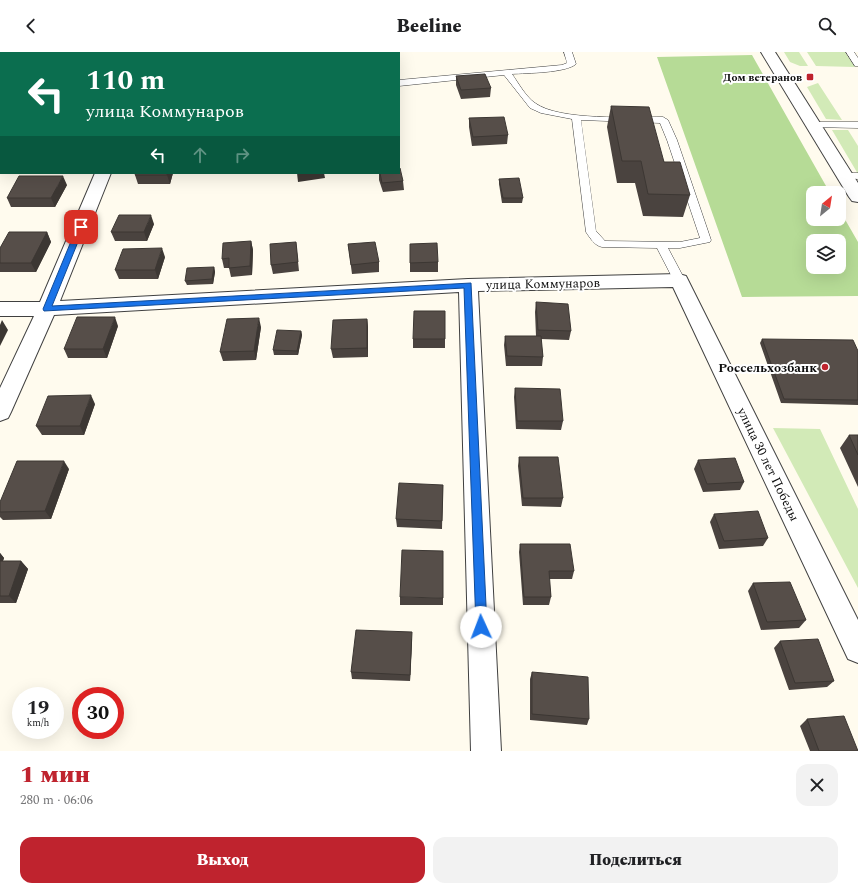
<!DOCTYPE html>
<html lang="ru">
<meta charset="utf-8">
<style>
body{margin:0;font-family:Spectral,serif;background:#f2f2f2;color:#202124;height:100vh;display:flex;flex-direction:column;font-size:15px;white-space:nowrap}
*{box-sizing:border-box;margin:0}
p{font-size:13px;color:#757577}
.icon{flex:none;width:22px;height:22px;fill:none;stroke:currentColor;stroke-width:2;stroke-linecap:round;stroke-linejoin:round}
.map{position:relative;height:699px;overflow:hidden}
.side{display:flex;flex-direction:column;background:#fff;flex:1}
.side>*{flex:none}
.hud{position:absolute;left:0px;top:0px;width:400px;height:122px;box-shadow:0 4px 16px #0002;background:#0b6e4f;color:#fff;overflow:hidden}
.needle{width:26px;rotate:30deg}
.tools{position:absolute;left:806px;top:134px;display:grid;gap:8px}
.tools a{display:grid;place-items:center;width:40px;height:40px;border-radius:8px;background:#fff;box-shadow:0 4px 16px #0002;font-size:20px}
.speed{position:absolute;left:12px;top:635px;display:flex;gap:8px;font-size:20px;font-weight:700;text-align:center}
.speed>*{display:grid;place-content:center;width:52px;height:52px;border-radius:50%;background:#fff;box-shadow:0 4px 16px #0002;line-height:1}
.speed small{font-size:10px;font-weight:400}
.speed .limit{border:6px solid #d22;background:#fff;color:#111}
.pin{position:absolute;display:grid;place-items:center;width:34px;height:34px;color:#fff;margin:-17px;border-radius:8px;box-shadow:0 2px 6px #0006}
.me{position:absolute;width:44px;margin:-22px;rotate:358deg;stroke-linejoin:round;filter:drop-shadow(0 0 3px #0008)}
.turn{display:flex;align-items:center;gap:14px;height:84px;padding:0 20px;font-size:18px}
.turn .icon{width:52px;height:52px;stroke-width:2.5}
.turn b{display:block;font-size:28px;line-height:34px}
.lanes{display:flex;align-items:center;height:38px;padding:0 20px;background:#0003;justify-content:center;gap:20px;direction:ltr}
.lanes .off{opacity:.35}
.round{display:grid;place-items:center;flex:none;width:42px;height:42px;border-radius:12px;background:#f2f2f2}
.headline{display:flex;align-items:center;justify-content:space-between;height:68px;padding:0 20px}
h1{font-size:24px;font-weight:800;line-height:30px;color:#bf232e}
.button{display:flex;gap:8px;margin-top:auto;padding:8px 20px}
.button a{flex:1;height:46px;border-radius:12px;background:#bf232e;color:#fff;font-size:16px;font-weight:800;line-height:46px;text-align:center}
.button a+a{background:#f2f2f2;color:#202124}
header{display:flex;justify-content:space-between;align-items:center;height:52px;padding:0 20px;background:#fff;font-size:18px;font-weight:800}
.map>svg:first-child{display:block}
.green{fill:#d2eab7}
.forest{fill:#b6db96;fill-rule:evenodd}
.lines{fill:none;stroke-linecap:round;stroke-linejoin:round}
.service-casing{stroke:#404040;stroke-width:1}
.minor-casing{stroke:#404040;stroke-width:2}
.tertiary-casing{stroke:#404040;stroke-width:2}
.service{fill:#fff;fill-rule:evenodd}
.minor{fill:#fff;fill-rule:evenodd}
.tertiary{fill:#fff;fill-rule:evenodd}
.wall{fill:#4a433f}
.shaded-wall{fill:#3c3733}
.building{fill:#564e49;stroke:#3c3733}
.route{fill:#1a73e8;stroke:#114b97}
.poi-dot{fill:#bf232e;stroke:#fff;stroke-width:1.5}
.labels{text-anchor:middle;stroke-width:4;stroke-linejoin:round;paint-order:stroke}
.far-poi-label{font-size:11px;font-weight:bold;fill:#0d0d0d;stroke:#fff;text-anchor:end}
.street-label{font-size:13px;fill:#0d0d0d;stroke:#fff}
.poi-label{font-size:13px;font-weight:bold;fill:#0d0d0d;stroke:#fff;text-anchor:end}
</style>
<header><svg class="icon" aria-label="back" viewBox="0 0 24 24"><path d="M15 5l-7 7 7 7"/></svg>Beeline<svg class="icon" aria-label="search" viewBox="0 0 24 24"><circle cx="10" cy="10" r="6"/><path d="M15 15l6 6"/></svg></header>
<div class="map">
<svg width="858" height="699" viewBox="0 0 858 699">
<rect width="100%" height="100%" fill="#fffbee"/>
<path class="green" d="M0,0H336L1,1L0,72Z
M784,0H799L808,14H800L790,10Z
M807,0H845L855,15L816,14Z
M818,31L842,68L826,67L807,35Z
M832,78H848L858,94V122Z
M773,376L820,377L858,457V536Z"/>
<path class="forest" d="M752,3L830,141H813V167H839V157L858,190V244L742,245L657,5ZM813,189H839V215H813Z"/>
<g class="lines">
<defs>
<path id="service" d="M564,0H572L576,12C566,21 527,21 512,22C519,32 526,45 535,51C559,69 633,65 663,65L668,68L677,88L711,188L710,190L680,196H668L685,228L683,231H675L657,196L602,195C595,194 590,186 586,180L572,67L541,61L530,56L504,23L399,34V28L562,13L567,11ZM581,68L660,71L667,88L700,186L680,190L605,189L596,179Z
M846,0H854L858,6V14H855Z
M814,70H858V76L811,75L809,73L811,71Z
M846,121H858V127L843,126L841,124L843,122Z"/>
<path id="minor" d="M95,121H111L60,249L468,227L679,222L686,224L858,568V611L848,607L673,235L478,239L501,699H471L459,240L54,263L11,360L8,366L0,369V336L34,264H0V250H40Z"/>
<path id="tertiary" d="M761,0H775L858,131V150L852,149L849,145Z"/>
</defs>
<use href="#service" class="service-casing"/>
<use href="#minor" class="minor-casing"/>
<use href="#tertiary" class="tertiary-casing"/>
<use href="#service" class="service"/>
<use href="#minor" class="minor"/>
<use href="#tertiary" class="tertiary"/>
</g>
<path class="wall" d="M456,24L491,36L490,45L461,47L456,33Z
M611,54L664,110L690,143L683,165L643,164L635,131H617L607,75Z
M469,66L508,83L507,92L472,94L469,75Z
M173,121L170,132H138L135,123Z
M379,121H399L403,129L404,138L383,140L379,128Z
M499,127L523,146L522,151H502L499,132Z
M67,133L55,155H11L7,146Z
M154,172L147,189H115L111,180Z
M47,180L51,190L36,220H0V196Z
M251,189L253,198L252,223L231,225L229,216H224L222,207Z
M296,190L299,219L273,222L271,213Z
M348,192L379,210V220L352,222Z
M410,192L438,210V220H410Z
M165,205L158,227H119L115,218Z
M214,215L215,220L213,232L187,233L185,229Z
M536,250L571,279L569,288L541,287L543,305L542,314H506L504,293L505,284H536L535,260Z
M367,267L368,276V305L333,306L331,297Z
M118,274L107,306H68L64,297Z
M261,275L256,308L223,309L220,300Z
M301,279L302,283L298,303H274L273,298Z
M413,287H445V296H413Z
M762,287L858,299V353L781,351L760,291Z
M515,336L563,369L561,378L516,377L514,345Z
M95,352L84,383H42L36,374Z
M849,383H858V435L840,396Z
M519,405L563,446L561,455L522,454L518,414Z
M698,408L744,430L740,438L703,440L694,417Z
M69,417L51,467L3,468L0,465V450Z
M443,433L442,477L397,475L396,467Z
M714,462L768,486L763,494L719,497L710,470Z
M520,492L574,519L572,527H549L551,545L549,553H523L519,500Z
M0,501L4,506L3,509H21L28,517L16,551H0Z
M753,531L806,568L799,576L761,578L748,539Z
M400,545L443,546V553H400Z
M412,587L410,629L352,627L351,620Z
M780,589L834,629L827,635L789,638L774,596Z
M532,620L589,667L587,673L530,668V627Z
M807,667L858,699H810L800,674Z"/>
<path class="shaded-wall" d="M272,0H296V1H268Z
M167,121H173L170,132L167,123Z
M297,121H324L325,126L298,130Z
M63,124L67,133L55,155L51,146Z
M151,163L154,172L147,189L144,180Z
M47,180L51,190L36,220L31,211Z
M251,189L253,198L252,223L250,214Z
M162,196L165,205L158,227L155,218Z
M214,215L215,220L213,232L212,227Z
M115,265L118,274L107,306L103,297Z
M259,266L261,275L256,308L254,299Z
M367,267L368,276V305L367,296Z
M2,268L8,278L0,294V273Z
M301,279L302,283L298,303L297,299Z
M91,343L95,352L84,383L80,374Z
M64,409L69,417L51,467L45,459Z
M0,501L4,506L0,516Z
M21,509L28,517L16,551L9,544Z
M412,580V587L410,629V623Z"/>
<path class="building" d="M262,0H272L268,1H262Z
M345,0H374L375,1H346Z
M485,22L491,36L461,38L456,24Z
M611,54L649,55L664,110H680L690,143L648,142L641,109H622Z
M504,65L508,83L473,85L469,66Z
M399,116H400L403,129L382,131L380,121H399Z
M136,121H167V123H135Z
M19,124H63L51,146H7Z
M519,126L523,146H503L499,127Z
M119,163H151L144,180H111Z
M9,180H47L31,211H0V196Z
M251,189L250,214L229,216V206L222,207L223,191Z
M296,190L298,210L271,213L270,192Z
M375,190L379,210L351,213L348,192Z
M437,191L438,210L410,211V192Z
M162,196L155,218H115L123,197Z
M214,215L212,227L185,229L187,216Z
M536,250L568,252L571,279L538,278Z
M414,259H445V287H413Z
M77,265H115L103,297H64Z
M259,266L254,299L220,300L227,267Z
M367,267V296L331,297L333,268Z
M277,278L301,279L297,299L273,298Z
M505,284H541L543,305L507,304Z
M762,287L853,288L858,299V348L784,347Z
M515,336L560,337L563,369H517Z
M91,343L80,374H36L48,344Z
M849,383H858V403Z
M519,405H558L563,446H523Z
M735,406L744,430L707,432L698,408Z
M17,409H64L45,459L0,460V450Z
M399,431L443,433L442,469L396,467Z
M758,459L768,486L724,489L714,462Z
M520,492H570L574,519H549L551,545H524Z
M402,498L443,499V546L400,545Z
M0,509H21L9,544H0Z
M790,530L806,568L767,570L753,531Z
M356,578L412,580L410,623L351,620Z
M818,587L834,629L795,631L780,589Z
M532,620L588,625L589,667L532,662Z
M844,664L858,699H819L807,667Z"/>
<path class="route" d="M81,173L84,175L52,254L471,231L487,575L485,579L481,580L477,579L476,575L464,236L44,259L43,257L77,175Z"/>
<g class="poi-dot">
<rect x="806" y="21" width="8" height="8" rx="2"/>
<circle cx="825" cy="315" r="4"/>
</g>
<g class="labels">
<g class="far-poi-label">
<text x="802" y="29">Дом ветеранов</text>
</g>
<g class="street-label">
<text transform="translate(543 231) rotate(-1)" y="5">улица Коммунаров</text>
<text transform="translate(769 412) rotate(64)" y="5">улица 30 лет Победы</text>
</g>
<g class="poi-label">
<text x="817" y="320">Россельхозбанк</text>
</g>
</g>
</svg>
<div class="tools">
<a><svg class="needle" viewBox="-14 -14 28 28"><path d="M0-13l5 13h-10z" fill="#e53935"/><path d="M0 13l5-13h-10z" fill="#757577"/></svg></a>
<a><svg class="icon" aria-label="layers" viewBox="0 0 24 24"><path d="M12 4l9 5-9 5-9-5zM3 14l9 5 9-5"/></svg></a>
</div>
<div class="speed"><div>19<small>km/h</small></div><div class="limit">30</div></div>
<div class="pin" style="left:81px;top:175px;background:#d93025"><svg class="icon" aria-label="arrive" viewBox="0 0 24 24"><path d="M6 21V4h12l-3 4 3 4H6"/></svg></div>
<svg class="me" style="left:481px;top:575px" viewBox="-20 -20 40 40"><circle r="19" fill="#fff"/><path d="M0-13L10 11 0 6-10 11z" fill="#1a73e8"/></svg>
<div class="hud">
<div class="turn"><svg class="icon" aria-label="left" viewBox="0 0 24 24"><path d="M17 20v-9H6M10 6l-5 5 5 5"/></svg><div><b>110 m</b>улица Коммунаров</div></div>
<div class="lanes"><svg class="icon" aria-label="left" viewBox="0 0 24 24"><path d="M17 20v-9H6M10 6l-5 5 5 5"/></svg><svg class="icon off" aria-label="ahead" viewBox="0 0 24 24"><path d="M12 20V5M6 11l6-6 6 6"/></svg><svg class="icon off" aria-label="right" viewBox="0 0 24 24"><path d="M7 20v-9h11M14 6l5 5-5 5"/></svg></div>
</div>
</div>
<section class="side">
<div class="headline"><div><h1>1 мин</h1><p>280 m · 06:06</p></div><a class="round"><svg class="icon" aria-label="close" viewBox="0 0 24 24"><path d="M6 6l12 12M18 6L6 18"/></svg></a></div>
<div class="button"><a>Выход</a><a>Поделиться</a></div>
</section>
